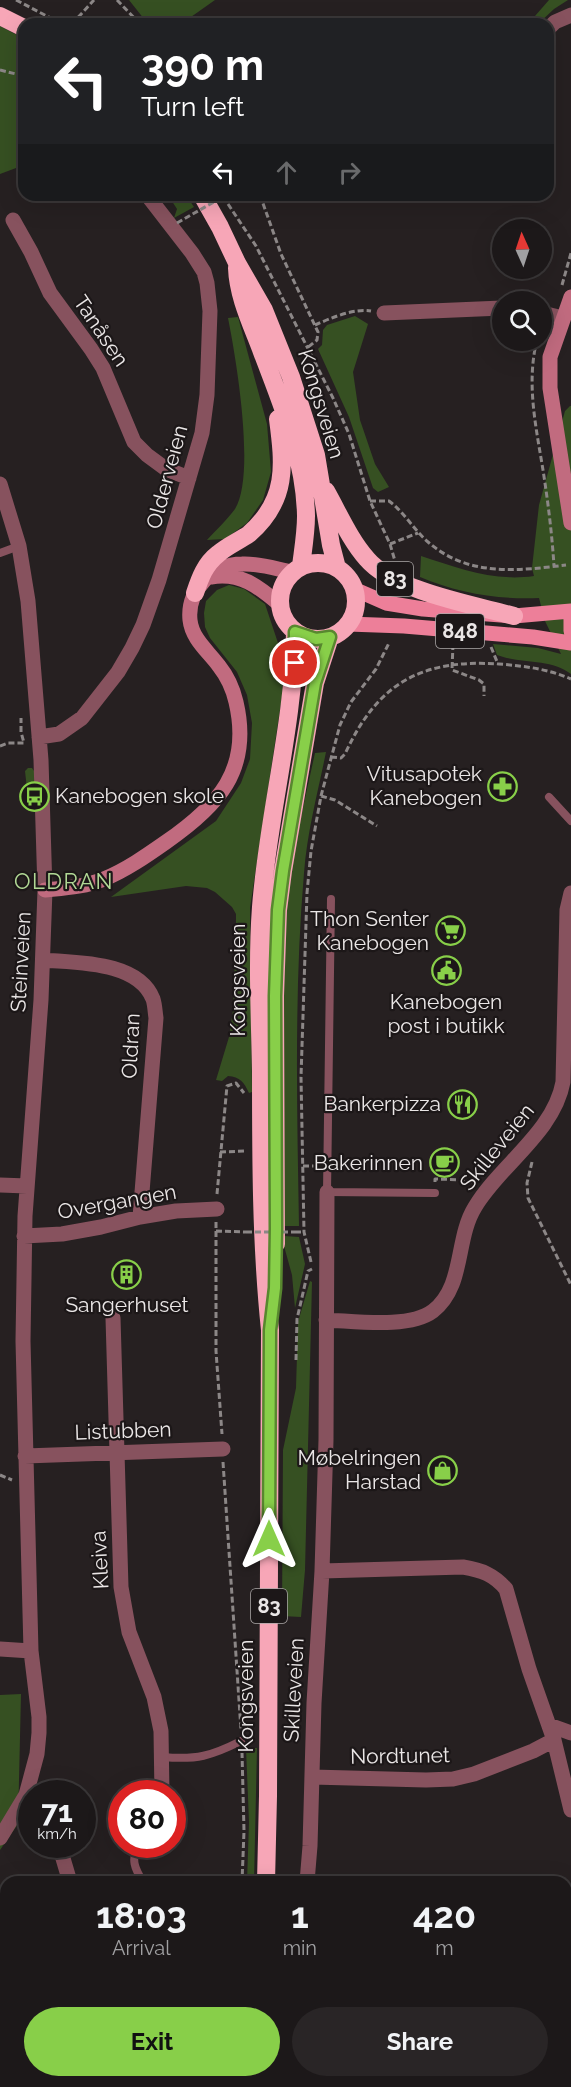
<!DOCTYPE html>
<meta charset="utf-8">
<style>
body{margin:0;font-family:Raleway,sans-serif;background:#292526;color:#f1f3f6;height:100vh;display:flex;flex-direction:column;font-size:22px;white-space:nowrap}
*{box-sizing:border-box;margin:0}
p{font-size:20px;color:#a0a0a2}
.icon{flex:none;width:33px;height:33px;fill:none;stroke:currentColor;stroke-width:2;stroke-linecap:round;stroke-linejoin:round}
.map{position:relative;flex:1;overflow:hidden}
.sheet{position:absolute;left:0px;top:1876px;width:572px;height:212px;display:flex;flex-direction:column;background:#1c1819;border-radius:18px 18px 0 0;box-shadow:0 6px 24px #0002,0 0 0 2px #3a3738}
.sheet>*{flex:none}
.hud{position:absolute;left:18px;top:18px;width:536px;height:183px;border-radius:18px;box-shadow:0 6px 24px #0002,0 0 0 2px #3a3738;background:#202124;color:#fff;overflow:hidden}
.needle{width:39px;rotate:357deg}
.controls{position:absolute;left:492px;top:219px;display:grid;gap:12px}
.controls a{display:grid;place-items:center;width:60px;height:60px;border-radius:50%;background:#1c1819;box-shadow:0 6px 24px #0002,0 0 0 2px #3a3738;font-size:30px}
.speed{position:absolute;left:18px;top:1780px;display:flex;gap:12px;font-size:30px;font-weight:700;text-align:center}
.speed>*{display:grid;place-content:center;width:78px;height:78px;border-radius:50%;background:#1c1819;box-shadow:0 6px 24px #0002,0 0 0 2px #3a3738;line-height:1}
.speed small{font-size:15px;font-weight:400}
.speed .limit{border:9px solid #d22;background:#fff;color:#111}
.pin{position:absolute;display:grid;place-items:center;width:51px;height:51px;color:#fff;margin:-26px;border:3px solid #fff;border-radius:50%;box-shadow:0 2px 6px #0007}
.me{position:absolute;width:66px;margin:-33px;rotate:0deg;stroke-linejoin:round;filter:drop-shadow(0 0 4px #0008)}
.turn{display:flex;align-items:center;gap:21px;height:126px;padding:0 24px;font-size:27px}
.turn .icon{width:78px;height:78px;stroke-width:2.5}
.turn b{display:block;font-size:42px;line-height:51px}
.lanes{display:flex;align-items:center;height:57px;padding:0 24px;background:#0003;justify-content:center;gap:30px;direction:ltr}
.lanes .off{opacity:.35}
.eta{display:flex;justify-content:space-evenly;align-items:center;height:102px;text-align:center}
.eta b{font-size:36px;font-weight:700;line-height:42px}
.primary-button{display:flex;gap:12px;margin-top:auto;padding:12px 24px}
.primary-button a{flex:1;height:69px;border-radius:36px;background:#88cf49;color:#111;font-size:24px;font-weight:700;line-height:69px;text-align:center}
.primary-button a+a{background:#292526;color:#f1f3f6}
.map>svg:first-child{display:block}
.green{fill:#365022}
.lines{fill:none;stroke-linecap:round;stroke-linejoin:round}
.path{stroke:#8c8787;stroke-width:3;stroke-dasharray:6 3;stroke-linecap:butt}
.lane{stroke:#87525e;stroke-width:8}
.street{stroke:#87525e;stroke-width:15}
.secondary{stroke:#c16b7f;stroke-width:15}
.primary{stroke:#ed7f99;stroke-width:15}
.highway{stroke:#f7a6b7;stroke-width:18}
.path-bridge{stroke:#8c8787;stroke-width:3;stroke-dasharray:6 3;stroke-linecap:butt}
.route-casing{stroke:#58872f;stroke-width:15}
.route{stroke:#88cf49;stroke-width:10}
.labels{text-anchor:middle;stroke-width:4.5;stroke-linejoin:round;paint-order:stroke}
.shield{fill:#1c1718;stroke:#aca8a8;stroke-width:1.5}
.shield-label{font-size:20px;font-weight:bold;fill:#eae6e6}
.street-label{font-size:21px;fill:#eae6e6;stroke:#1c1718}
.poi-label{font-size:21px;fill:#eae6e6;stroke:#1c1718;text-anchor:end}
.neighbourhood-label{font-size:22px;letter-spacing:1.5px;fill:#b1d895;stroke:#1c1718}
</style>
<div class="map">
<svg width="571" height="2087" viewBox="0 0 571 2087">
<rect width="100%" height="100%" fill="#262021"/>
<path class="green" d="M129,0H215L181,24H148Z
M549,0H568L554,9L538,24H528Z
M0,26L15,34L24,35V165L0,174Z
M168,195H186L194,207L174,218L177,209Z
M355,316L368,324L353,372L360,420L375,464L389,487L378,492L373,488L349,417L318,349L322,345L323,330L327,325Z
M238,317L267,424L271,472L263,500L247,523L225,539L207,540C216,530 227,520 235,509C256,475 236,358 228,318Z
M570,406H571V674C551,658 520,664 497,655L493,644L538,648L561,654L545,621L539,598C500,600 457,593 420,577L421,556C459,568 493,582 534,576L532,568L539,505L565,411Z
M229,585L244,589L265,604L279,646L283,690L250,908L252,1092L249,1093C244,1082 240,1077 228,1076L222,1081L216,1080L229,1037L233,1010L236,930V914L232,907L215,892L207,888L186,886L111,897L216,821L241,783L250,759L252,723L247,695L237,672L210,638L205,627L204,613L206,601L217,590Z
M326,752C318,792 307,832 304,873C294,990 297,1109 299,1226H283L282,1047L285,910L297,835L315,753Z
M28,768H32L34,771L35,803L30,802L28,798L25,771Z
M284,1236L299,1237L305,1264L295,1308L292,1275L284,1246Z
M310,1281L312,1282L305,1570L301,1617L282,1616L283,1450L296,1388L298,1322Z
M21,1694L18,1824L0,1850V1695Z
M246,1748H257L254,1882H247L249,1822Z
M302,1875L301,1882H280V1876Z"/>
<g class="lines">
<path class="path" d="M16,0L62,24
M117,0L140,24
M72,24L94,0
M0,70L24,76
M260,195L281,254L318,332L317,340L307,348
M228,204L256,246L333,398L349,434L370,501L390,544L395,561
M562,285L571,253
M315,325C331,318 354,308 371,311
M537,340C526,383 536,427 543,470C548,502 552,534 554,566
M370,501H389C404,512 414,530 428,542C468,577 517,571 566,565
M390,544L418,533
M453,644L452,670L479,680L484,684V696
M491,647L498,664
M0,746L8,743H24L21,732V718
M331,757L341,758L345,754C378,682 422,659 499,664C525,666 548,669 571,679
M321,796L335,800L377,826
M220,1152L245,1151
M532,1162L527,1183L528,1198L571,1285
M303,1166H316
M435,1182V1179L467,1180L475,1183
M217,1194L227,1086L236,1083L244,1093
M216,1222V1351L222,1434
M216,1231L246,1232
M295,1232H304
M311,1262L304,1232L301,1077L307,893L311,851L321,796L340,725L351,702L376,669L389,643
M296,1360L297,1319L308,1271L312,1269
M223,1462L241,1730
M0,1475L12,1480
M242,1752L244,1831L242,1882
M194,2087L196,2082
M513,2087L514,2082"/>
<path class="lane" d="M0,553L19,546
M549,797L571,821
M331,899L327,1192L435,1193
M163,1757C197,1760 211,1756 241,1741
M139,1845C130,1859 135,1869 143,1882"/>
<path class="street" d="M548,29L555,22L571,15
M13,220L31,252L50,293L91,349L103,368L134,442L147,455L166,469L189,478
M384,313L502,308
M542,313L563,318
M0,484L19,546L28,601L41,760L45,890L41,1000L25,1216L23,1341L31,1651L39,1717V1733L37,1754L26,1795L0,1838
M39,737L59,734L82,718L118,672L132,648L143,625L159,580L202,433L207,395L210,311L207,283L204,272L192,253L147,195
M43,960C77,963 138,961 153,999C155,1005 155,1012 156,1018L140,1217
M0,1185L27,1186
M24,1236L62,1234L101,1227L140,1217L176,1211L217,1209
M113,1318L121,1587L129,1632L154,1697L161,1731L162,1794
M326,1320C355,1321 409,1329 433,1311C465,1286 455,1239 475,1207C500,1165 554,1132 563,1082L567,910L571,893
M25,1456L223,1449
M322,1571L463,1567C482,1570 494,1575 506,1589L529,1669L554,1740L571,1810
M0,1649L31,1651
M549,1725L571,1733
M312,1777L426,1780L453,1779L474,1774L533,1751L554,1740
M59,1845L70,1882
M307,1882L310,1846L314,1703L322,1571L326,1440L327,1192
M566,1964L571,1960
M64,2087L65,2082
M248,2087L250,2082"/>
<path class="secondary" d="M571,297L550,357V388L571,523
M211,577C240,572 258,586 279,604
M45,890C65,888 85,887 104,879C126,870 146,856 166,842C218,806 252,770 236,702C233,689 227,676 219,666C208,651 192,639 190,620C187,590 213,564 242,564C259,563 276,569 292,572"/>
<path class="primary" d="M354,589L386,603L423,609L514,616L571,611
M571,615V631
M348,624L404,626L533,637L571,643"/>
<path class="highway" d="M0,16L24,28
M202,195L220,227L237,263L264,310L291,377L316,455L331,545L337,568
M237,268C238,297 252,325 262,352C282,405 305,458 306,516C306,533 303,550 301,566
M326,491C339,514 350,540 367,559C394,591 474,605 514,616
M280 601a38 38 0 1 1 76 0a38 38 0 1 1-76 0Z
M195,593C200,578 205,564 218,554C227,546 239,541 249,534C288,500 284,465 278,419
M276,1244L275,996L278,910L283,871L315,683L330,637
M266,1882L268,1796L270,1330C261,1244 261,1157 261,1071C260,1016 257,962 261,907C268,815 294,724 295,632
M218,2087L220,2082"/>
<path class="path-bridge" d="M177,223L226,195
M246,1232H295"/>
</g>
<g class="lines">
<defs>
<path id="route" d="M269,1539L270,1330L275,1288L276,1228L275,996L278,910L283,871L315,683L330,637L316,639L295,632V663"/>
</defs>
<use href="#route" class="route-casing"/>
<use href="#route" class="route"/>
</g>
<defs>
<symbol id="pharmacy-ring" viewBox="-11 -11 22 22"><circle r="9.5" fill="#1c1718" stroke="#88cf49" stroke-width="1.5"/><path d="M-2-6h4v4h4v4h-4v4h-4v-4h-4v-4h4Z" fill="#88cf49"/></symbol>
<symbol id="bus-ring" viewBox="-11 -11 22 22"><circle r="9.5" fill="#1c1718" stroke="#88cf49" stroke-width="1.5"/><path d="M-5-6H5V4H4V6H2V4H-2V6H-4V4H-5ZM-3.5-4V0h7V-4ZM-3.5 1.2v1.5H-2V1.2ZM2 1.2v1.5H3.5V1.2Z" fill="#88cf49"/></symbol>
<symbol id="supermarket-ring" viewBox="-11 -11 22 22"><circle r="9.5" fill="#1c1718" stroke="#88cf49" stroke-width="1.5"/><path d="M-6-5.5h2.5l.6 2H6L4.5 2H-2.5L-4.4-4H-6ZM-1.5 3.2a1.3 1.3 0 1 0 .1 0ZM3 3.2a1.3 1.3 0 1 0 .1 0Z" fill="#88cf49"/></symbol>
<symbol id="civic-ring" viewBox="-11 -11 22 22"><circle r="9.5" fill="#1c1718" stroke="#88cf49" stroke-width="1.5"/><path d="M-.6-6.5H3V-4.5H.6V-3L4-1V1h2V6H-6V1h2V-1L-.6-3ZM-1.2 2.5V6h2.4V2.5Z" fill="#88cf49"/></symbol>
<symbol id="restaurant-ring" viewBox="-11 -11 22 22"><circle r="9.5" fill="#1c1718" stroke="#88cf49" stroke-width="1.5"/><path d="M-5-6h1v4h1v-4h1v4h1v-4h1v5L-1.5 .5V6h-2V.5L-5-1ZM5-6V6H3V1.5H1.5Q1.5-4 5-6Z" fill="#88cf49"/></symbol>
<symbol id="cafe-ring" viewBox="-11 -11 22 22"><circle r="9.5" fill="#1c1718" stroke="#88cf49" stroke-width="1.5"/><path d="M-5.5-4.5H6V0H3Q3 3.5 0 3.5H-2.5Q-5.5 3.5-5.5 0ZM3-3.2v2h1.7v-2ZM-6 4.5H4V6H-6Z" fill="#88cf49"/></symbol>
<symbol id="building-ring" viewBox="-11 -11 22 22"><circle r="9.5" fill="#1c1718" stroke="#88cf49" stroke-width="1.5"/><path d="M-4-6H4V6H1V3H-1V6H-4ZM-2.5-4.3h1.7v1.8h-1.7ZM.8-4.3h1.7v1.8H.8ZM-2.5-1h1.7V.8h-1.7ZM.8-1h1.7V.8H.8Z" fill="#88cf49"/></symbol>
<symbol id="shop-ring" viewBox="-11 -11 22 22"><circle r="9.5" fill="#1c1718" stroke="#88cf49" stroke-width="1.5"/><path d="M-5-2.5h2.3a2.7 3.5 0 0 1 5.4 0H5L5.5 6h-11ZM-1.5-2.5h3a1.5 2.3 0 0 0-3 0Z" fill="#88cf49"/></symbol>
</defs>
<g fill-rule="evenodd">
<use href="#pharmacy-ring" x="486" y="770" width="33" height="33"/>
<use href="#bus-ring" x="18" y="780" width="33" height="33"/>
<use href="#supermarket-ring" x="434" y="914" width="33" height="33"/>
<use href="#civic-ring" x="430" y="954" width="33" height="33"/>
<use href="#restaurant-ring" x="446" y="1088" width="33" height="33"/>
<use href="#cafe-ring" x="428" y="1146" width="33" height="33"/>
<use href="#building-ring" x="110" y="1258" width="33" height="33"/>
<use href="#shop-ring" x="426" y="1454" width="33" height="33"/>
</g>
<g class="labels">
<g class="shield">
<rect x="377" y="562" width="36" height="34" rx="4.5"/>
<rect x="436" y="614" width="48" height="34" rx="4.5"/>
<rect x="251" y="1589" width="36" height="34" rx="4.5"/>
</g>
<g class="shield-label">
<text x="395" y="586">83</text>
<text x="460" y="638">848</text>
<text x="269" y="1613">83</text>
</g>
<g class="street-label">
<text transform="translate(101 331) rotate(56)" y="7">Tanåsen</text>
<text transform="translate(321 404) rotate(73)" y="7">Kongsveien</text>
<text transform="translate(167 477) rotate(-75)" y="7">Olderveien</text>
<text transform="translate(21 962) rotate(-87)" y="7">Steinveien</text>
<text transform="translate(238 980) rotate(-90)" y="7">Kongsveien</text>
<text transform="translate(131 1046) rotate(-87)" y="7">Oldran</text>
<text transform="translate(497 1147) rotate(-51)" y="7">Skilleveien</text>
<text transform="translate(117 1202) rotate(-10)" y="7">Overgangen</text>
<text transform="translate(123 1431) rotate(-2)" y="7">Listubben</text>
<text transform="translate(100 1560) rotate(-93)" y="7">Kleiva</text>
<text transform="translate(294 1690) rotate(-87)" y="7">Skilleveien</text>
<text transform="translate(246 1696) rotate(-90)" y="7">Kongsveien</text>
<text transform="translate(400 1756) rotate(-1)" y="7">Nordtunet</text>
</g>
<g class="poi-label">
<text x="482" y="781">Vitusapotek<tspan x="482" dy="24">Kanebogen</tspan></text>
<text x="55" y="803" text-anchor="start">Kanebogen skole</text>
<text x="429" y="926">Thon Senter<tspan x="429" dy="24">Kanebogen</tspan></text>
<text x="446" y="1009" text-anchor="middle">Kanebogen<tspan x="446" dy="24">post i butikk</tspan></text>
<text x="441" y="1111">Bankerpizza</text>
<text x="423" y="1170">Bakerinnen</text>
<text x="127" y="1312" text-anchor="middle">Sangerhuset</text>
<text x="421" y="1465">Møbelringen<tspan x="421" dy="24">Harstad</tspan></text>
</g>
<g class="neighbourhood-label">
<text x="64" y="889">OLDRAN</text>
</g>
</g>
</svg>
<div class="controls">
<a><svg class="needle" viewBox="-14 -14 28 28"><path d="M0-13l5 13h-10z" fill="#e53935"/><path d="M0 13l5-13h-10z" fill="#a0a0a2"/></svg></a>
<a><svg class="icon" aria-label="search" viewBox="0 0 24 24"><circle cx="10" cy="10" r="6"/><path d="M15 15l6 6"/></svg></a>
</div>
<div class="speed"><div>71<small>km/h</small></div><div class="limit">80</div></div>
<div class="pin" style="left:295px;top:663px;background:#d93025"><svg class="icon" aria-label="arrive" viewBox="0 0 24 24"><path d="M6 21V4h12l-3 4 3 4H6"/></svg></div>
<svg class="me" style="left:269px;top:1539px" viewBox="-20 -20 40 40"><path d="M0-17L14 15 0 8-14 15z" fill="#88cf49" stroke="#fff" stroke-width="4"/></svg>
<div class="hud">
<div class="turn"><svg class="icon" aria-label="left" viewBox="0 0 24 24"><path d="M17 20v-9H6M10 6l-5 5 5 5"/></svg><div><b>390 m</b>Turn left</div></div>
<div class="lanes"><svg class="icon" aria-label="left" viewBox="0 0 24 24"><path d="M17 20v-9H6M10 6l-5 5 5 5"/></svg><svg class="icon off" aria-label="ahead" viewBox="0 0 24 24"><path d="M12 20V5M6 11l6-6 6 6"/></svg><svg class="icon off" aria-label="right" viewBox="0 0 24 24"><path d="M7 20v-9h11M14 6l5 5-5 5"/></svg></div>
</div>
<section class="sheet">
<div class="eta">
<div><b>18:03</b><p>Arrival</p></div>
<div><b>1</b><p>min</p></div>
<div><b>420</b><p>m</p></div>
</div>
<div class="primary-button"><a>Exit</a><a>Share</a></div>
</section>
</div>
